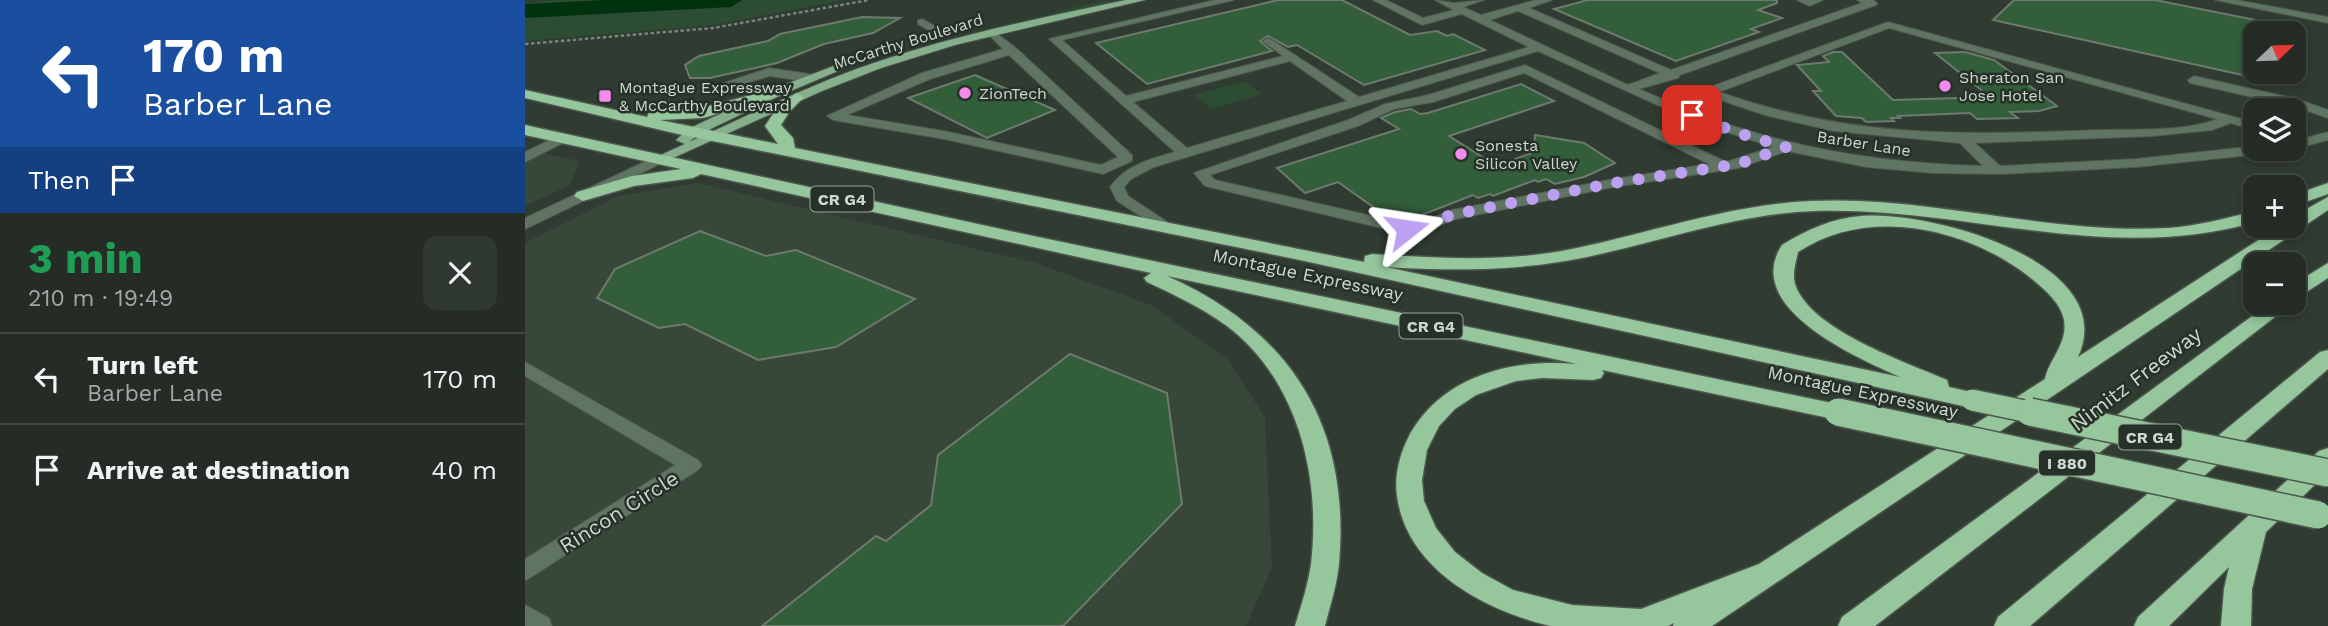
<!DOCTYPE html>
<meta charset="utf-8">
<style>
body{margin:0;font-family:"Work Sans",sans-serif;background:#303832;color:#f1f3f6;height:100vh;display:flex;flex-direction:column;font-size:26px;white-space:nowrap}
*{box-sizing:border-box;margin:0}
p{font-size:23px;color:#a3a7a7}
.icon{flex:none;width:38px;height:38px;fill:none;stroke:currentColor;stroke-width:2;stroke-linecap:round;stroke-linejoin:round}
.map{position:relative;flex:1;overflow:hidden}
.side{display:flex;flex-direction:column;background:#242c25;width:525px}
.side>*{flex:none}
.hud{background:#1a4fa0;color:#fff;overflow:hidden}
.needle{width:46px;rotate:67deg}
.controls{position:absolute;left:1718px;top:21px;display:grid;gap:14px}
.controls a{display:grid;place-items:center;width:63px;height:63px;border-radius:14px;background:#242c25;box-shadow:0 4px 10px #0003,0 0 0 2px #414842;font-size:35px}
.pin{position:absolute;display:grid;place-items:center;width:60px;height:60px;color:#fff;margin:-30px;border-radius:14px;box-shadow:0 4px 10px #0006}
.me{position:absolute;width:77px;margin:-38px;rotate:75deg;stroke-linejoin:round;filter:drop-shadow(0 0 5px #0008)}
.turn{display:flex;align-items:center;gap:24px;height:147px;padding:0 28px;font-size:32px}
.turn .icon{width:91px;height:91px;stroke-width:2.5}
.turn b{display:block;font-size:49px;line-height:60px}
.then{display:flex;align-items:center;height:66px;padding:0 28px;background:#0003;gap:14px;font-size:26px}
.round{display:grid;place-items:center;flex:none;width:74px;height:74px;border-radius:14px;background:#303832}
.summary{display:flex;align-items:center;justify-content:space-between;height:119px;padding:0 28px}
h1{font-size:42px;font-weight:700;line-height:52px;color:#1e9e55}
ul{padding:0;list-style:none}
li{display:flex;align-items:center;gap:21px;height:91px;padding:0 28px;border-top:2px solid #414842}
li div{flex:1}
li b{display:block;font-size:26px}
li em{font-style:normal}
main{display:flex;flex:1;min-height:0}
.map>svg:first-child{display:block}
.built{fill:#374739}
.green{fill:#2c4d32}
.lines{fill:none;stroke-linecap:round;stroke-linejoin:round}
.river{fill:#00320f;fill-rule:evenodd}
.building{fill:#325f3a;stroke:#6e7a6f;stroke-width:2}
.minor-casing{stroke:#4d574e;stroke-width:2}
.major-casing{stroke:#4d574e;stroke-width:2}
.highway-casing{stroke:#4d574e;stroke-width:3}
.path{stroke:#79837a;stroke-width:2.5;stroke-dasharray:3.5 2.5;stroke-linecap:butt}
.minor{fill:#607463;fill-rule:evenodd}
.major{fill:#86af8c;fill-rule:evenodd}
.highway{fill:#95c69c;fill-rule:evenodd}
.highway-bridge-far1-casing{stroke:#4d574e;stroke-width:24;stroke-linecap:butt}
.highway-bridge-casing{stroke:#4d574e;stroke-width:30;stroke-linecap:butt}
.highway-bridge-far1{stroke:#95c69c;stroke-width:21}
.highway-bridge{stroke:#95c69c;stroke-width:27}
.route{stroke:#bca0f2;stroke-width:12;stroke-dasharray:0 21.6}
.poi-dot{fill:#f489f0;stroke:#263127;stroke-width:2.5}
.labels{text-anchor:middle;stroke-width:5;stroke-linejoin:round;paint-order:stroke}
.far-street-label{font-size:16px;fill:#d0d7d1;stroke:#263127}
.far-poi-label{font-size:16px;fill:#d0d7d1;stroke:#263127;text-anchor:start}
.shield{fill:#263127;stroke:#9da59e;stroke-width:2}
.shield-label{font-size:16px;font-weight:bold;fill:#d0d7d1}
.street-label{font-size:18px;fill:#d0d7d1;stroke:#263127}
.near-street-label{font-size:21px;fill:#d0d7d1;stroke:#263127}
</style>
<main>
<section class="side">
<div class="hud">
<div class="turn"><svg class="icon" aria-label="left" viewBox="0 0 24 24"><path d="M17 20v-9H6M10 6l-5 5 5 5"/></svg><div><b>170 m</b>Barber Lane</div></div>
<div class="then">Then<svg class="icon" aria-label="arrive" viewBox="0 0 24 24"><path d="M6 21V4h12l-3 4 3 4H6"/></svg></div>
</div>
<div class="summary"><div><h1>3 min</h1><p>210 m · 19:49</p></div><a class="round"><svg class="icon" aria-label="close" viewBox="0 0 24 24"><path d="M6 6l12 12M18 6L6 18"/></svg></a></div>
<ul>
<li><svg class="icon" aria-label="left" viewBox="0 0 24 24"><path d="M17 20v-9H6M10 6l-5 5 5 5"/></svg><div><b>Turn left</b><p>Barber Lane</p></div><em>170 m</em></li>
<li><svg class="icon" aria-label="arrive" viewBox="0 0 24 24"><path d="M6 21V4h12l-3 4 3 4H6"/></svg><div><b>Arrive at destination</b></div><em>40 m</em></li>
</ul>
</section>
<div class="map">
<svg width="1803" height="626" viewBox="0 0 1803 626">
<rect width="100%" height="100%" fill="#303b31"/>
<path class="built" d="M0,149L55,161L45,185L0,206Z
M173,183L511,263L626,305L704,360L740,418L747,568L721,626H0V243L93,196Z"/>
<path class="green" d="M28,0H320L189,25L0,41V3Z
M597,0L364,58L306,79L204,124C304,75 404,41 513,17C539,11 570,0 597,0Z
M719,81L737,94L687,109L669,95Z"/>
<g class="lines">
<path class="river" d="M80,0H217L206,7L0,18V4Z"/>
</g>
<path class="building" d="M753,0H817L885,35L912,31L922,36L928,34L960,50L839,85L772,45L763,47L743,36L735,41L747,51L622,84L571,43Z
M1063,0H1252V3L1233,10L1257,18L1226,29L1234,32L1151,61L1029,9Z
M1489,0H1630L1731,20V78L1468,20Z
M337,17L375,18L348,33L299,44L252,63L185,78H165L160,65L174,56L243,41L255,34Z
M1308,52H1317L1368,100L1465,97L1410,53L1440,52L1469,60L1532,106L1514,111L1485,112L1493,118L1452,119L1445,113L1373,116L1375,118H1366L1369,121L1341,122L1337,118L1311,116L1288,91H1296L1272,65L1304,62L1298,56Z
M450,75L530,110L462,138L383,98Z
M996,84L1029,101L924,136L972,166L1009,152L1010,135L1059,143L1090,163L1059,177L1030,184L1021,179L1013,182L1010,180L968,196L965,194L953,198L948,195L881,221L861,216L813,182L780,193L752,168L874,129L856,118L870,112L886,109L895,114L903,113Z
M175,231L241,256L271,250L390,299L311,347L233,360L160,324L134,328L72,298L90,269Z
M545,354L642,393L657,504L538,626H237L351,536L361,541L406,505L413,455Z"/>
<g class="lines">
<defs>
<path id="minor" d="M690,0H709L537,40L601,96L758,56L740,43L738,41L744,38L834,97L1004,47L937,14L897,25L848,0H861L898,18L929,10L910,0L929,3L959,0L938,7L956,15L1011,0H1027L1004,8L1146,70L1337,3L1332,0H1348L1352,3L1351,5L1155,75L1153,78L1114,89L1144,102L1363,22L1731,123V131L1706,123L1687,130L1628,136L1450,143L1475,166L1611,159L1731,146V149H1752L1745,153L1611,167L1476,174L1408,173L1341,167L1262,151L1214,168L1083,188L931,219L900,231L882,234L680,186L669,173L823,120L860,104L903,95L1000,65L1201,162L1248,147L1168,121L1013,51L629,167L606,179L599,187L603,196L647,225L650,228L647,231L642,233L592,201L585,187C601,165 625,159 650,152L524,39ZM993,11L1135,73L1103,85L965,20ZM1364,28L1692,119C1660,132 1610,129 1575,130C1437,135 1327,139 1194,92ZM765,61L822,101L662,148L608,102ZM999,73L1184,164L1083,180L927,210L892,224H882L690,180L685,175L833,126L869,109L908,102ZM1183,96L1243,116L1309,131L1435,143L1458,166C1351,163 1256,147 1155,107Z
M1272,0H1298L1285,6Z
M1690,0H1711L1803,17V23Z
M397,19L421,32L422,34L413,36L393,24V20Z
M466,29L491,48L607,155V161L578,174L419,139L308,120L302,116L397,73L478,49L461,32ZM484,55L593,157L576,165L419,131L322,115L405,79Z
M244,68L284,74L290,78L284,82L245,76L181,95L175,91Z
M1669,76L1772,99L1803,110V118L1768,106L1665,83L1663,80Z
M1803,132V140L1769,149H1768L1769,141Z
M37,134L42,135V141L0,162V152Z
M134,155L139,156V162L0,229V218Z
M0,362L173,460L177,465L173,470L0,581V559L150,465L0,376Z
M0,605L24,618L27,626H0Z"/>
<path id="major" d="M601,0H620L430,45L356,68L297,91L139,162H129L127,159L160,144L151,140L163,129L248,89L322,61L332,63L256,95L173,135L164,142C225,115 284,85 346,64C429,35 516,18 601,0Z"/>
<path id="highway" d="M252,88L259,92L257,95L178,118L135,120L253,144L240,126L254,105L272,93L279,97L265,111L256,125L268,138L270,148L839,262L840,256L847,254C910,258 974,262 1037,251C1120,235 1200,205 1285,201C1405,195 1523,235 1643,228C1673,226 1701,218 1731,211V222C1580,265 1441,206 1289,211C1211,214 1137,241 1062,257C995,271 929,271 861,267L1375,377C1333,358 1216,308 1257,245C1281,230 1308,218 1336,216C1402,210 1597,261 1553,357L1755,226H1769V216L1803,197V210L1187,626H1148L1149,623L1143,626H1026C961,611 882,570 872,496C869,475 875,453 885,434C918,376 987,358 1052,364L642,276C766,331 826,426 814,564C812,585 805,606 800,626H770C776,606 783,585 786,564C796,478 774,381 702,326C677,308 650,295 622,282L619,278L626,273L176,174L168,178L109,186L58,201L49,196L52,192L107,176L156,169L0,135V125L499,234L1321,406L1325,412L1321,418L1313,420L1077,370L1079,373L1076,378L1068,380L1017,378L991,381L951,395L930,409L914,426L902,450L897,480L899,501L911,528L930,552L957,573L988,590L1047,605L1116,609L1234,564L1520,379C1524,359 1543,344 1539,320C1536,302 1516,286 1502,275C1439,227 1342,206 1273,252C1271,262 1267,273 1270,284C1285,330 1381,362 1422,380L1424,387L1455,394L1459,400L1455,406L1447,408L775,260L153,134L0,98V90L122,117L124,113L129,111L177,108Z
M1803,183V194L1769,206V195Z
M1803,263V278L1769,300V284Z
M1745,303H1768L1350,626H1313L1317,617Z
M1803,350V369L1505,626H1469L1473,617L1795,352Z
M1803,448V472L1741,532L1727,589L1726,626H1696L1699,589L1704,567L1644,626H1609L1613,617L1794,451Z"/>
</defs>
<use href="#minor" class="minor-casing"/>
<use href="#major" class="major-casing"/>
<use href="#highway" class="highway-casing"/>
<path class="path" d="M0,44L188,28L344,0"/>
<use href="#minor" class="minor"/>
<use href="#major" class="major"/>
<use href="#highway" class="highway"/>
<defs>
<path id="highway-bridge-far1" d="M1447,400L1514,414
M1313,412L1321,414"/>
<path id="highway-bridge" d="M1313,412L1793,515
M1505,412L1803,473"/>
</defs>
<use href="#highway-bridge-far1" class="highway-bridge-far1-casing"/>
<use href="#highway-bridge" class="highway-bridge-casing"/>
<use href="#highway-bridge-far1" class="highway-bridge-far1"/>
<use href="#highway-bridge" class="highway-bridge"/>
</g>
<g class="lines">
<path class="route" d="M882,229L895,228L926,215L1083,184L1214,164L1261,147L1210,132L1167,115"/>
</g>
<g class="poi-dot">
<circle cx="1420" cy="86" r="7"/>
<circle cx="440" cy="93" r="7"/>
<rect x="73" y="89" width="14" height="14" rx="3.5"/>
<circle cx="936" cy="154" r="7"/>
</g>
<g class="labels">
<g class="far-street-label">
<text transform="translate(383 41) rotate(-17)" y="6">McCarthy Boulevard</text>
<text transform="translate(1339 143) rotate(9)" y="6">Barber Lane</text>
</g>
<g class="far-poi-label">
<text x="1434" y="83">Sheraton San<tspan x="1434" dy="18">Jose Hotel</tspan></text>
<text x="94" y="93">Montague Expressway<tspan x="94" dy="18">&amp; McCarthy Boulevard</tspan></text>
<text x="454" y="99">ZionTech</text>
<text x="950" y="151">Sonesta<tspan x="950" dy="18">Silicon Valley</tspan></text>
</g>
<g class="shield">
<rect x="285.5" y="186.5" width="63" height="25" rx="5"/>
<rect x="874.5" y="313.5" width="63" height="25" rx="5"/>
<rect x="1593.5" y="424.5" width="63" height="25" rx="5"/>
<rect x="1514" y="450.5" width="56" height="25" rx="5"/>
</g>
<g class="shield-label">
<text x="317" y="205">CR G4</text>
<text x="906" y="332">CR G4</text>
<text x="1625" y="443">CR G4</text>
<text x="1542" y="469">I 880</text>
</g>
<g class="street-label">
<text transform="translate(783 275) rotate(12)" y="6">Montague Expressway</text>
<text transform="translate(1338 392) rotate(12)" y="6">Montague Expressway</text>
</g>
<g class="near-street-label">
<text transform="translate(1611 379) rotate(-37)" y="7">Nimitz Freeway</text>
<text transform="translate(94 512) rotate(-32)" y="7">Rincon Circle</text>
</g>
</g>
</svg>
<div class="controls">
<a><svg class="needle" viewBox="-14 -14 28 28"><path d="M0-13l5 13h-10z" fill="#e53935"/><path d="M0 13l5-13h-10z" fill="#a3a7a7"/></svg></a>
<a><svg class="icon" aria-label="layers" viewBox="0 0 24 24"><path d="M12 4l9 5-9 5-9-5zM3 14l9 5 9-5"/></svg></a>
<a>+</a>
<a>−</a>
</div>
<div class="pin" style="left:1167px;top:115px;background:#d93025"><svg class="icon" aria-label="arrive" viewBox="0 0 24 24"><path d="M6 21V4h12l-3 4 3 4H6"/></svg></div>
<svg class="me" style="left:882px;top:229px" viewBox="-20 -20 40 40"><path d="M0-17L14 15 0 8-14 15z" fill="#bca0f2" stroke="#fff" stroke-width="4"/></svg>
</div>
</main>
